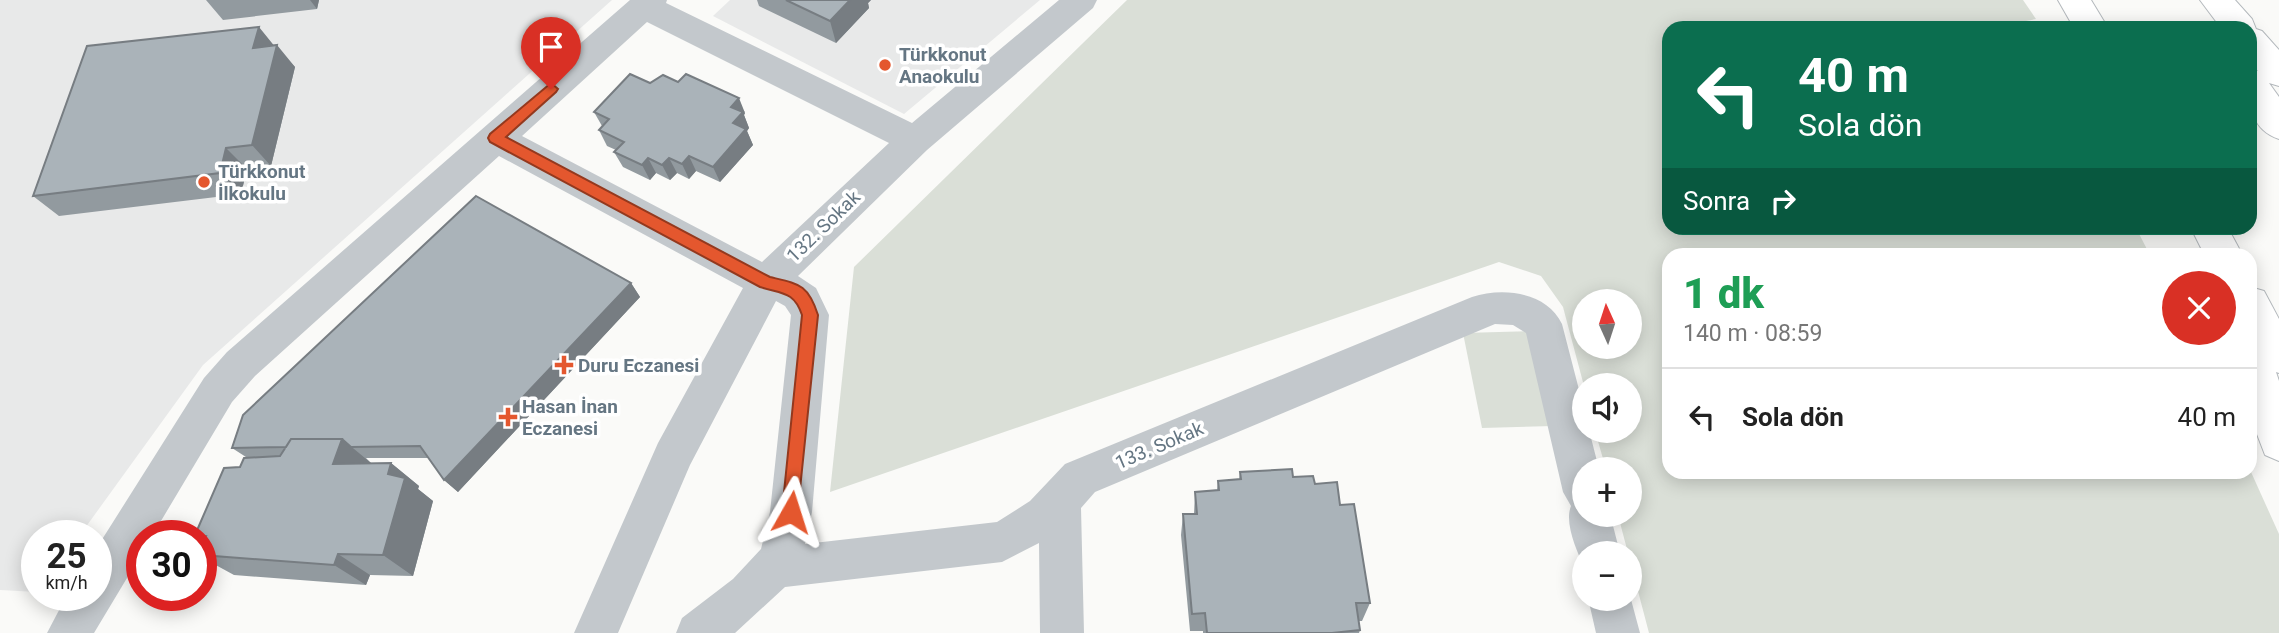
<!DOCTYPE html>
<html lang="tr">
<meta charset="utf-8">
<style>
body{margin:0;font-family:Roboto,sans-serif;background:#f2f2f2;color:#222;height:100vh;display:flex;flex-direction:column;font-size:26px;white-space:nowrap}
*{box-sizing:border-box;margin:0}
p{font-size:23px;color:#767676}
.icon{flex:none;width:38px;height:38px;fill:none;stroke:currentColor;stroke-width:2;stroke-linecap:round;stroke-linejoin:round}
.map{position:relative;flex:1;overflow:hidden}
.details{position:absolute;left:1662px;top:248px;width:595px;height:231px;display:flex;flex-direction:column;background:#fff;border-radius:21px;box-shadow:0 4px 18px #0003}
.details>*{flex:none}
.top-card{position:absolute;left:1662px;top:21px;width:595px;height:214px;border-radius:21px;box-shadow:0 4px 18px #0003;background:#0b6e4f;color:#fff;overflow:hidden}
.needle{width:46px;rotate:357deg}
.controls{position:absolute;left:1572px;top:289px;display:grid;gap:14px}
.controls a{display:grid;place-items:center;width:70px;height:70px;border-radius:50%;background:#fff;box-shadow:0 4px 18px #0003;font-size:35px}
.speed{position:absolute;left:21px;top:520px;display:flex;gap:14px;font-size:35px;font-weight:700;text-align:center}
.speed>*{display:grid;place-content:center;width:91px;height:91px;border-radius:50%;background:#fff;box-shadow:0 4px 18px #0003;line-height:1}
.speed small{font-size:18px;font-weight:400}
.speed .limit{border:10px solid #d22;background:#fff;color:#111}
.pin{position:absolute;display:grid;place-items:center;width:60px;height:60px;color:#fff;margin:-72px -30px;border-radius:50% 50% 50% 0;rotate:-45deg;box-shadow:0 0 7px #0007}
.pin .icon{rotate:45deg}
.me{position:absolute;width:77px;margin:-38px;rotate:6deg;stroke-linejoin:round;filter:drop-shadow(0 0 5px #0008)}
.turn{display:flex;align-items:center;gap:24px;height:147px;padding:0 21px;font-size:32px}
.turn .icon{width:91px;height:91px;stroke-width:2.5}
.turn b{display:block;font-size:49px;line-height:60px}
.then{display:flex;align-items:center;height:66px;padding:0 21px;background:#0003;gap:14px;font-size:26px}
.round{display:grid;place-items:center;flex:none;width:74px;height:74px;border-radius:37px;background:#f2f2f2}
.overview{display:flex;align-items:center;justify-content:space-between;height:119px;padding:0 21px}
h1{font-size:42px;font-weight:800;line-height:52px;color:#1e9e55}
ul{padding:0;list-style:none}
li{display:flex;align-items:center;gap:21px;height:98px;padding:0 21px;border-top:2px solid #e0e0e0}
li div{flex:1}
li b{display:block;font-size:26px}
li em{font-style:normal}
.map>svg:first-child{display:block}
.built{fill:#e8e9e9}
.green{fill:#dadfd7;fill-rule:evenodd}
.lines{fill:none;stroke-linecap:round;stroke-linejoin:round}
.highway-casing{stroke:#b4b9bd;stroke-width:2}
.minor{fill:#c3c8cc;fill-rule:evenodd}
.highway{fill:#fff;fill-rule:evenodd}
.wall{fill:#929a9f}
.shaded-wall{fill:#777d82}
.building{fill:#aab3b9;stroke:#777d82;stroke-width:2}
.route{fill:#e4572e;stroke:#94391e;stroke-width:2}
.poi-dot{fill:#e4572e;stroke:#fff;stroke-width:2.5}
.labels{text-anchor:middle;stroke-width:7;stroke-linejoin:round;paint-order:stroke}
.poi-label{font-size:19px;font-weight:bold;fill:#657683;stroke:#fff;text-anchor:start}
.street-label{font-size:19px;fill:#657683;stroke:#fff}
</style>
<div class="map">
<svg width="2279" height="633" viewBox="0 0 2279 633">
<rect width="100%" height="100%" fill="#fafaf8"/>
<path class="built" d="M0,0H612L203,365L80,535L37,536V592L0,590Z
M730,0H1040L904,114L713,16Z"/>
<path class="green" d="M1127,0H2023L2036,19L2026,21L2030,28H1670V228H2136L2150,255L1670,256V472H2251L2279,534V633H1649L1618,515L1629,514V469H1606L1595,431L1629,430V385L1584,386L1563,307L1541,276L1499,262L830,492L854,267ZM1584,301H1629V346H1584Z
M1531,331L1553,426L1482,428L1463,333Z"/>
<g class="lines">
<defs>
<path id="highway" d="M2058,0H2091L2108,28H2074Z
M2200,0H2235L2252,19L2256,29L2262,31L2279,50V86L2269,83L2279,97V139C2246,128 2250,97 2250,69L2258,71L2250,63V28H2221Z
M2191,228H2228L2243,256H2205Z
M2250,287L2264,291L2279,319V373L2276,372L2279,381V461L2265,455L2250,416Z"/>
</defs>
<use href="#highway" class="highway-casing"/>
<path class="minor" d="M630,0H667L666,3L912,123L1059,0H1097L1093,8L927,150L798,276L816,288L829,315L812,512L805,544L997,522L1030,501L1065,464L1472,297C1503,287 1547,292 1562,324L1584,409V430H1589L1599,469H1584V514H1610L1620,553H1584V567C1577,551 1564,523 1571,506L1563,492L1526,333L1513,325L1495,324L1095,492L1081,508L1084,633H1040L1039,543L1002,562L785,587L735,633H676L682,618L733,579L761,549L770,512L791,315L785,306L776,301L690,465L618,633H574L658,443L743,288L499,156L255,376L232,402L152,536H142V553L94,633H47L67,595H96V549L204,378L227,352ZM647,22L889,143L762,262L522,136Z
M1629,592L1640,633H1596L1588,598H1629Z"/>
<use href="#highway" class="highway"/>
</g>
<path class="wall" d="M206,0H319L317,9L223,20Z
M757,0H871L868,3L869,8L836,43L759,6Z
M275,46L295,67L271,166L247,169L241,194L59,216L33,196Z
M650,83L745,113L744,115L749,128L747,131L753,145L720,182L696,171L689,179L677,173L670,180L656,173L650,180L623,167L614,152L616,150L607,146L599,130L602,126L594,112Z
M631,283L640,297L458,492L444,480L428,458H366L371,463H391L419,486L418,489L433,501L413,576L370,575L366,585L234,575L201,557V546L204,540L201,539V536L246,457L232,448Z
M1240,472L1293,477L1315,484L1340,505L1370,603L1362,621H1358L1360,630L1359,633H1203V631H1190L1181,535L1183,514H1194L1195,492L1217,490L1218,481L1239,480Z"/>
<path class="shaded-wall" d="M310,0H319L317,9Z
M850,0H871L868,3L869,8L836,43L830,21Z
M259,27L276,48L277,45L295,67L271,166L252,145L253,48Z
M739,98L745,113L744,115L749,128L747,131L753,145L720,182L713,167L733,123L731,107Z
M226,148L247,169L241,194L220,173Z
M689,156L696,171L689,179L682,164Z
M648,158L656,173L650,180L642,165Z
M669,158L677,173L670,180L662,165Z
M631,283L640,297L458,492L444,480Z
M342,439L371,463L333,464Z
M391,463L419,486L418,489L433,501L413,576L383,555L388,474Z
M338,554L370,575L366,585L334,565Z"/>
<path class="building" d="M786,0H850L830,21Z
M259,27L253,48L277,45L252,145L226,148L220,173L33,196L87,46Z
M630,74L650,83L663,75L678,82L686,74L739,98L731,107L743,112L733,123L746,129L713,167L689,156L682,164L669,158L662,165L648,158L642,165L614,152L624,142L599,130L609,119L594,112Z
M476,196L631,283L444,480L420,446L351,447L342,439H291L286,447L232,448L243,415Z
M291,439H342L333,464L391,463L388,474L405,478L383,555L338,554L334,565L201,555V546L206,536L195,535L224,468L240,467L244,458L280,456Z
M1292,469L1293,477L1313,476L1315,484L1337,482L1340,505L1354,504L1370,603H1356L1360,630L1332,633H1207L1205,613L1192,614L1183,514H1197L1195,492L1219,490L1218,481L1241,479L1240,472Z"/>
<path class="route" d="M551,83L558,89L556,92L506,137L770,277C799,284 808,284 818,315L797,518L791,520L785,518L782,512L802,315C794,291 782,294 760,287L490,142L488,138L490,134Z"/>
<g class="poi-dot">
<circle cx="885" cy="65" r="7"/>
<circle cx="204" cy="182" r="7"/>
<path d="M560.5 354.5h7v7h7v7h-7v7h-7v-7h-7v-7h7z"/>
<path d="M504.5 406.5h7v7h7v7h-7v7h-7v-7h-7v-7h7z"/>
</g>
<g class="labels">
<g class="poi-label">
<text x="899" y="61">Türkkonut<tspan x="899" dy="22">Anaokulu</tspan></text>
<text x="218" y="178">Türkkonut<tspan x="218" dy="22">İlkokulu</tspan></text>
<text x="578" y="372">Duru Eczanesi</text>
<text x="522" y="413">Hasan İnan<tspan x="522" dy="22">Eczanesi</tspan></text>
</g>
<g class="street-label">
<text transform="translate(823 226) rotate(-44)" y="7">132. Sokak</text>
<text transform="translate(1159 445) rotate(-23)" y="7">133. Sokak</text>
</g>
</g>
</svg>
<div class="controls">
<a><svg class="needle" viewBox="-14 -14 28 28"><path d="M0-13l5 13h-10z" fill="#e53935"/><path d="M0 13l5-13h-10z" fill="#767676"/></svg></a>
<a><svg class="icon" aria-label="sound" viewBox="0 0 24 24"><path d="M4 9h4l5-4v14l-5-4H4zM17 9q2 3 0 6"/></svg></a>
<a>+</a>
<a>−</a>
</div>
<div class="speed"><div>25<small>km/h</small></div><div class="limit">30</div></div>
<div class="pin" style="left:551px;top:89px;background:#d93025"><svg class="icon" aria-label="arrive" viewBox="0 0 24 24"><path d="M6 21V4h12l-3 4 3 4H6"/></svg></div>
<svg class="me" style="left:791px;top:512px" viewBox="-20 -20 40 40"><path d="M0-17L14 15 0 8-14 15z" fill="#e4572e" stroke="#fff" stroke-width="4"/></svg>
<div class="top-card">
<div class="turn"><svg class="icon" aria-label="left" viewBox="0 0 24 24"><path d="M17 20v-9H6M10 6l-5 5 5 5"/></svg><div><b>40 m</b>Sola dön</div></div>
<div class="then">Sonra<svg class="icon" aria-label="right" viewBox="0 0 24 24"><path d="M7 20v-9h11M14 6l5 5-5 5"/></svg></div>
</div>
<section class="details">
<div class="overview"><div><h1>1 dk</h1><p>140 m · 08:59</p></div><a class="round" style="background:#d93025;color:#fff"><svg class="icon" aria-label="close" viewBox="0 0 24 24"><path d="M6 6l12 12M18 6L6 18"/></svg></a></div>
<ul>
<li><svg class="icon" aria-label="left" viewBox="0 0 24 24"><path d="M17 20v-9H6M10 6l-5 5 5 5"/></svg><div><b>Sola dön</b></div><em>40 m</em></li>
</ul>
</section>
</div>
